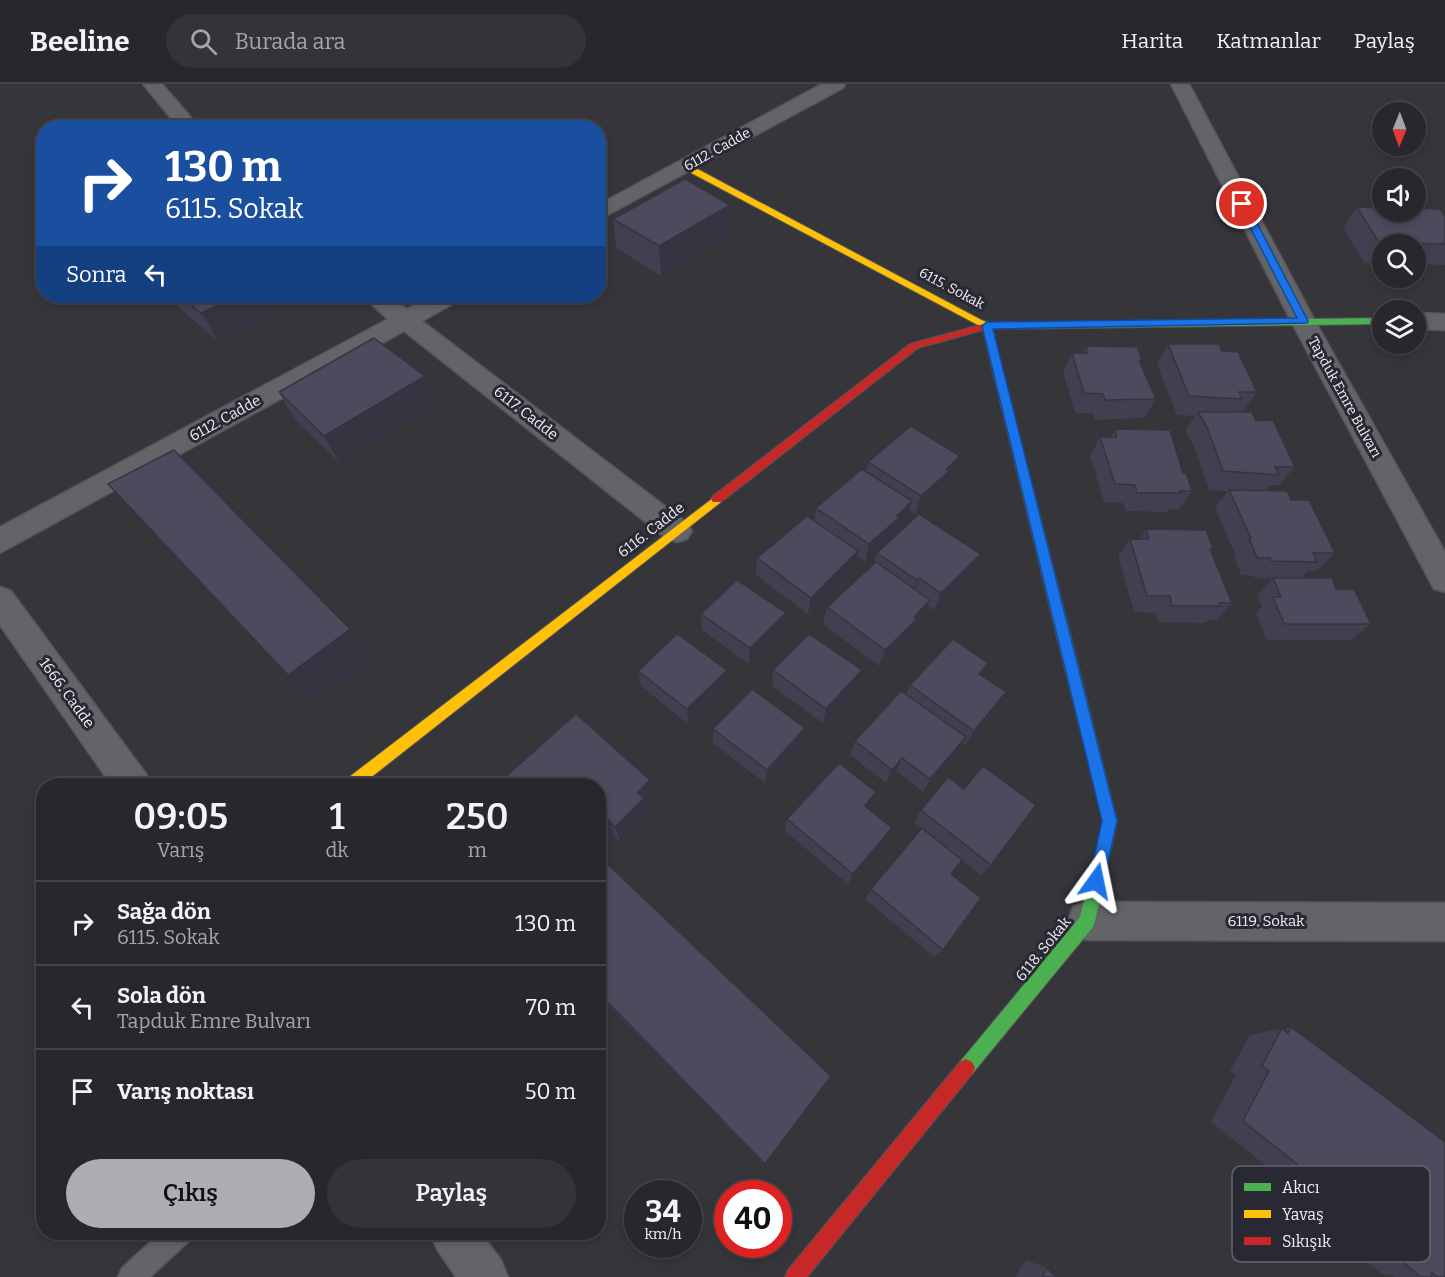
<!DOCTYPE html>
<html lang="tr">
<meta charset="utf-8">
<style>
body{margin:0;font-family:Bitter,serif;background:#343438;color:#f1f3f6;height:100vh;display:flex;flex-direction:column;font-size:22px;white-space:nowrap}
*{box-sizing:border-box;margin:0}
p{font-size:20px;color:#a5a6a9}
.icon{flex:none;width:33px;height:33px;fill:none;stroke:currentColor;stroke-width:2;stroke-linecap:round;stroke-linejoin:round}
.map{position:relative;flex:1;overflow:hidden}
.side{position:absolute;left:36px;top:694px;width:570px;height:462px;display:flex;flex-direction:column;background:#28282c;border-radius:24px;box-shadow:0 3px 9px #0003,0 0 0 2px #444448}
.side>*{flex:none}
.top-card{position:absolute;left:36px;top:36px;width:570px;height:183px;border-radius:24px;box-shadow:0 3px 9px #0003,0 0 0 2px #444448;background:#1a4fa0;color:#fff;overflow:hidden}
.needle{width:39px;rotate:181deg}
.buttons{position:absolute;left:1372px;top:18px;display:grid;gap:12px}
.buttons a{display:grid;place-items:center;width:54px;height:54px;border-radius:50%;background:#28282c;box-shadow:0 3px 9px #0003,0 0 0 2px #444448;font-size:30px}
.speed{position:absolute;left:624px;top:1096px;display:flex;gap:12px;font-size:30px;font-weight:700;text-align:center}
.speed>*{display:grid;place-content:center;width:78px;height:78px;border-radius:50%;background:#28282c;box-shadow:0 3px 9px #0003,0 0 0 2px #444448;line-height:1}
.speed small{font-size:15px;font-weight:400}
.speed .limit{border:9px solid #d22;background:#fff;color:#111}
.pin{position:absolute;display:grid;place-items:center;width:51px;height:51px;color:#fff;margin:-26px;border:3px solid #fff;border-radius:50%;box-shadow:0 2px 6px #0007}
.me{position:absolute;width:66px;margin:-33px;rotate:12deg;stroke-linejoin:round;filter:drop-shadow(0 0 4px #0008)}
.turn{display:flex;align-items:center;gap:21px;height:126px;padding:0 30px;font-size:27px}
.turn .icon{width:78px;height:78px;stroke-width:2.5}
.turn b{display:block;font-size:42px;line-height:51px}
.then{display:flex;align-items:center;height:57px;padding:0 30px;background:#0003;gap:12px;font-size:22px}
.eta{display:flex;justify-content:space-evenly;align-items:center;height:102px;text-align:center}
.eta b{font-size:36px;font-weight:600;line-height:42px}
.button{display:flex;gap:12px;margin-top:auto;padding:12px 30px}
.button a{flex:1;height:69px;border-radius:36px;background:#adaeb4;color:#111;font-size:24px;font-weight:600;line-height:69px;text-align:center}
.button a+a{background:#343438;color:#f1f3f6}
ul{padding:0;list-style:none}
li{display:flex;align-items:center;gap:18px;height:84px;padding:0 30px;border-top:2px solid #444448}
li div{flex:1}
li b{display:block;font-size:22px}
li em{font-style:normal}
header{display:flex;align-items:center;gap:36px;box-sizing:border-box;height:84px;padding:0 30px;background:#28282c;border-bottom:2px solid #444448}
header strong{font-size:28px}
nav{display:flex;gap:33px;margin-inline-start:auto;font-size:21px}
.search{width:420px;height:54px;background:#343438;display:flex;align-items:center;gap:15px;box-sizing:border-box;padding:0 21px;border-radius:33px;color:#a5a6a9;font-size:22px}
.map>svg:first-child{display:block}
.lines{fill:none;stroke-linecap:round;stroke-linejoin:round}
.lane-casing{stroke:#545458;stroke-width:3}
.street-casing{stroke:#545458;stroke-width:3}
.fast-casing{stroke:#545458;stroke-width:2}
.slow-casing{stroke:#545458;stroke-width:2}
.jam-casing{stroke:#545458;stroke-width:2}
.lane{fill:#636468;fill-rule:evenodd}
.street{fill:#636468;fill-rule:evenodd}
.fast{fill:#4caf50;fill-rule:evenodd}
.slow{fill:#ffc107;fill-rule:evenodd}
.jam{fill:#c62828;fill-rule:evenodd}
.wall{fill:#414050}
.shaded-wall{fill:#353441}
.building{fill:#4c4b5d;stroke:#353441;stroke-width:1.5}
.route{fill:#1a73e8;stroke:#114b97;stroke-width:1.5}
.labels{text-anchor:middle;stroke-width:6;stroke-linejoin:round;paint-order:stroke}
.far-street-label{font-size:14px;fill:#eeeff6;stroke:#282933}
.street-label{font-size:15px;fill:#eeeff6;stroke:#282933}
.key{fill:#282933;stroke:#63646e;stroke-width:1.5}
.key-label{font-size:16px;fill:#eeeff6}
</style>
<header>
<strong>Beeline</strong>
<div class="search"><svg class="icon" aria-label="search" viewBox="0 0 24 24"><circle cx="10" cy="10" r="6"/><path d="M15 15l6 6"/></svg>Burada ara</div>
<nav><a>Harita</a><a>Katmanlar</a><a>Paylaş</a></nav>
</header>
<div class="map">
<svg width="1445" height="1193" viewBox="0 0 1445 1193">
<rect width="100%" height="100%" fill="#35353a"/>
<g class="lines">
<defs>
<path id="lane" d="M160,1149H192L188,1158L150,1193H118L122,1184Z"/>
<path id="street" d="M143,0H162L200,44H179Z
M822,0H845L843,4L598,136V121Z
M1171,0H1189L1315,237L1445,468V508L1434,505L1291,237Z
M362,212H389L407,225L433,212H462L458,217L422,237L687,439L692,447L687,455L677,458L667,455L404,247L0,469V443L388,235Z
M1416,229L1445,230V246L1416,245Z
M0,503L11,507L146,690L151,702H112L0,541Z
M1087,818L1445,819V857L1087,856L1073,851L1068,837L1073,823Z
M430,1149H481L501,1176L508,1193H456L437,1165Z"/>
<path id="fast" d="M1383,234V240L987,245L977,239L982,236L989,239Z
M1065,551L1070,553L1072,557L1117,737L1095,837L1093,843L972,990L966,993L960,990L957,984L960,978L1080,833L1103,737L1058,557L1060,553Z"/>
<path id="slow" d="M682,80H688L987,239L986,241H978L682,84Z
M999,288L1004,292L1072,557L1070,561H1060L1058,557L994,292Z
M717,411L723,415L721,418L360,702H342L344,697Z"/>
<path id="jam" d="M987,239L992,242L1004,292L1003,295L999,296L994,292L983,246L918,264L721,418H713L711,415L713,412L910,260Z
M966,975L972,978L975,984L972,990L807,1193H785L788,1186L960,978Z"/>
</defs>
<use href="#lane" class="lane-casing"/>
<use href="#street" class="street-casing"/>
<use href="#fast" class="fast-casing"/>
<use href="#slow" class="slow-casing"/>
<use href="#jam" class="jam-casing"/>
<use href="#lane" class="lane"/>
<use href="#street" class="street"/>
<use href="#fast" class="fast"/>
<use href="#slow" class="slow"/>
<use href="#jam" class="jam"/>
</g>
<path class="wall" d="M1357,123L1445,132V181L1416,180V160H1383V179H1364L1343,143Z
M613,135L730,150L661,192L616,164Z
M167,212H272L281,228L219,258L170,216Z
M1168,260L1222,267L1257,308L1243,327H1233V328L1256,337L1295,383L1279,401H1270L1266,406L1291,416L1335,469L1317,487H1308L1301,494L1336,505L1371,540L1350,556H1266L1256,529L1262,523L1257,511L1272,495L1255,494L1254,492L1241,491L1234,471L1235,470L1215,424L1228,407L1209,406L1194,362L1185,347L1195,332L1177,331L1157,280Z
M1086,262L1142,276L1140,279L1156,315L1144,334L1095,336L1093,329H1075L1063,288L1072,269H1083Z
M279,308L436,320L340,379L295,336Z
M1115,345L1192,407L1179,425H1169L1168,428L1126,427L1123,419L1104,418L1090,372L1100,353H1111Z
M960,372L954,391L944,400L942,406L915,430L909,426L907,435L896,445L894,451L865,478L857,472L854,485L808,530L756,491L757,474L814,437L816,424L866,388L868,378Z
M1146,445L1213,465L1211,468L1232,519L1217,536H1208L1205,539L1158,538L1156,529L1134,528L1118,472L1130,455H1140Z
M877,469L981,470L973,488L934,526L928,522L924,533L914,542L911,551L879,582L823,540L827,523L874,480Z
M786,529L784,545L749,580L702,546L701,530Z
M988,579L981,591L997,623L965,661L962,659L957,667L923,708L896,687L886,699L850,671L855,657L906,611L910,601Z
M773,586L858,601L823,639L772,602Z
M638,587L726,602L688,640L641,602Z
M805,644L803,658L765,699L713,659V645Z
M598,702L654,714L646,722L648,732L621,759L615,753L598,769Z
M871,721L868,724L892,744L886,755L848,800L785,747L787,735Z
M921,726L991,781L981,791L914,738Z
M598,771L765,1080L762,1078L598,910Z
M951,790L943,866L934,873L865,815L871,805Z
M1291,943L1445,1193H1396L1382,1190L1271,1099L1275,1089L1211,1038L1236,991L1230,987L1250,951L1282,944L1283,945Z
M1026,1176L1047,1184L1056,1193H1015Z"/>
<path class="shaded-wall" d="M730,121V150L661,192L659,162Z
M238,212H272L281,228L219,258L201,229Z
M425,292L436,320L340,379L324,352Z
M960,372L954,391L944,400L942,406L915,430L921,412Z
M912,417L907,435L896,445L894,451L865,478L869,460Z
M858,467L854,485L808,530L811,514Z
M981,470L973,488L934,526L941,509Z
M919,494L913,511L911,513L917,496Z
M930,516L924,533L914,542L911,551L879,582L885,566L914,533Z
M786,529L784,545L749,580L750,564Z
M350,545L372,575L314,618L288,591Z
M988,579L980,594L979,590Z
M727,586L726,602L688,640L687,625Z
M862,586L858,601L823,639L826,625Z
M1006,608L997,623L965,661L974,647Z
M805,644L803,658L765,699L767,686Z
M966,653L957,667L923,708L930,695Z
M902,674L896,687L886,699L892,686Z
M650,696L654,714L646,722L648,732L621,759L615,743L637,709Z
M876,708L871,721L860,733L865,722Z
M609,736L615,753L598,769V746Z
M892,744L886,755L848,800L853,790Z"/>
<path class="building" d="M685,95L730,121L659,162L613,135Z
M1357,123L1383,124V128H1416V124L1440,125L1445,132V160L1379,159Z
M180,212H238L201,229Z
M374,254L425,292L324,352L279,308Z
M1168,260H1219L1222,267L1238,268L1257,308H1239L1242,315L1189,312Z
M1086,262L1137,263L1142,276H1139L1156,315L1105,316L1103,310L1084,309L1072,269H1088Z
M1198,328H1252L1256,337L1273,336L1295,383H1275L1279,391L1223,387L1207,343Z
M911,342L960,372L946,386L949,387L921,412L868,378Z
M1115,345L1170,346L1183,389H1186L1192,407H1180L1181,409H1137L1135,401L1115,400L1100,353H1117Z
M174,366L350,545L288,591L108,400Z
M862,385L912,417L897,432L900,433L869,460L816,424Z
M1229,406L1287,407L1291,416H1309L1335,469H1313L1317,478L1271,477L1270,474H1257L1249,454H1251Z
M919,430L981,470L941,509L919,494L917,496L877,469Z
M807,432L858,467L811,514L757,474Z
M1146,445L1206,446L1213,465H1210L1232,519H1219L1220,522H1172L1170,512H1147L1130,455H1149Z
M876,478L930,516L914,533L917,535L885,566L827,523Z
M1273,494H1332L1336,505H1354L1371,540H1284L1273,513H1281Z
M737,496L786,529L750,564L701,530Z
M677,550L727,586L687,625L638,587Z
M809,550L862,586L826,625L773,586Z
M953,555L988,579L979,590L1006,608L974,647L910,601Z
M752,605L805,644L767,686L713,645Z
M901,607L966,653L930,695L902,674L892,686L855,657Z
M576,630L650,696L637,709L644,714L615,743L609,736L598,746V702H495Z
M839,679L876,708L865,722L892,744L853,790L787,735Z
M983,682L1036,721L991,781L921,726L948,693L964,705Z
M922,744L962,776L951,790L981,814L943,866L871,805Z
M598,771L831,992L765,1080L598,908Z
M1291,943L1445,1058V1193H1438L1432,1189L1431,1193H1421L1308,1102L1312,1092L1243,1037L1269,987L1262,982L1282,944L1288,949Z
M1047,1184L1056,1193H1042Z"/>
<path class="route" d="M1242,117L1247,120L1308,237L1307,239L993,245L1117,737L1104,797L1102,802L1096,805L1091,802L1089,797L1102,737L982,242L987,238L1297,234L1238,120Z"/>
<g class="labels">
<g class="far-street-label">
<text transform="translate(717 65) rotate(-29)" y="5">6112. Cadde</text>
<text transform="translate(952 204) rotate(28)" y="5">6115. Sokak</text>
<text transform="translate(1345 313) rotate(61)" y="5">Tapduk Emre Bulvarı</text>
</g>
<g class="street-label">
<text transform="translate(526 329) rotate(38)" y="5">6117. Cadde</text>
<text transform="translate(225 334) rotate(-29)" y="5">6112. Cadde</text>
<text transform="translate(651 446) rotate(-38)" y="5">6116. Cadde</text>
<text transform="translate(67 609) rotate(54)" y="5">1666. Cadde</text>
<text x="1266" y="842">6119. Sokak</text>
<text transform="translate(1043 865) rotate(-51)" y="5">6118. Sokak</text>
</g>
</g>
<rect x="1232" y="1082" width="198" height="96" rx="9" class="key"/>
<rect x="1244" y="1099" width="27" height="8" fill="#4caf50"/>
<rect x="1244" y="1126" width="27" height="8" fill="#ffc107"/>
<rect x="1244" y="1153" width="27" height="8" fill="#c62828"/>
<g class="key-label">
<text x="1282" y="1109">Akıcı</text>
<text x="1282" y="1136">Yavaş</text>
<text x="1282" y="1163">Sıkışık</text>
</g>
</svg>
<div class="buttons">
<a><svg class="needle" viewBox="-14 -14 28 28"><path d="M0-13l5 13h-10z" fill="#e53935"/><path d="M0 13l5-13h-10z" fill="#a5a6a9"/></svg></a>
<a><svg class="icon" aria-label="sound" viewBox="0 0 24 24"><path d="M4 9h4l5-4v14l-5-4H4zM17 9q2 3 0 6"/></svg></a>
<a><svg class="icon" aria-label="search" viewBox="0 0 24 24"><circle cx="10" cy="10" r="6"/><path d="M15 15l6 6"/></svg></a>
<a><svg class="icon" aria-label="layers" viewBox="0 0 24 24"><path d="M12 4l9 5-9 5-9-5zM3 14l9 5 9-5"/></svg></a>
</div>
<div class="speed"><div>34<small>km/h</small></div><div class="limit">40</div></div>
<div class="pin" style="left:1242px;top:120px;background:#d93025"><svg class="icon" aria-label="arrive" viewBox="0 0 24 24"><path d="M6 21V4h12l-3 4 3 4H6"/></svg></div>
<svg class="me" style="left:1096px;top:797px" viewBox="-20 -20 40 40"><path d="M0-17L14 15 0 8-14 15z" fill="#1a73e8" stroke="#fff" stroke-width="4"/></svg>
<div class="top-card">
<div class="turn"><svg class="icon" aria-label="right" viewBox="0 0 24 24"><path d="M7 20v-9h11M14 6l5 5-5 5"/></svg><div><b>130 m</b>6115. Sokak</div></div>
<div class="then">Sonra<svg class="icon" aria-label="left" viewBox="0 0 24 24"><path d="M17 20v-9H6M10 6l-5 5 5 5"/></svg></div>
</div>
<section class="side">
<div class="eta">
<div><b>09:05</b><p>Varış</p></div>
<div><b>1</b><p>dk</p></div>
<div><b>250</b><p>m</p></div>
</div>
<ul>
<li><svg class="icon" aria-label="right" viewBox="0 0 24 24"><path d="M7 20v-9h11M14 6l5 5-5 5"/></svg><div><b>Sağa dön</b><p>6115. Sokak</p></div><em>130 m</em></li>
<li><svg class="icon" aria-label="left" viewBox="0 0 24 24"><path d="M17 20v-9H6M10 6l-5 5 5 5"/></svg><div><b>Sola dön</b><p>Tapduk Emre Bulvarı</p></div><em>70 m</em></li>
<li><svg class="icon" aria-label="arrive" viewBox="0 0 24 24"><path d="M6 21V4h12l-3 4 3 4H6"/></svg><div><b>Varış noktası</b></div><em>50 m</em></li>
</ul>
<div class="button"><a>Çıkış</a><a>Paylaş</a></div>
</section>
</div>
